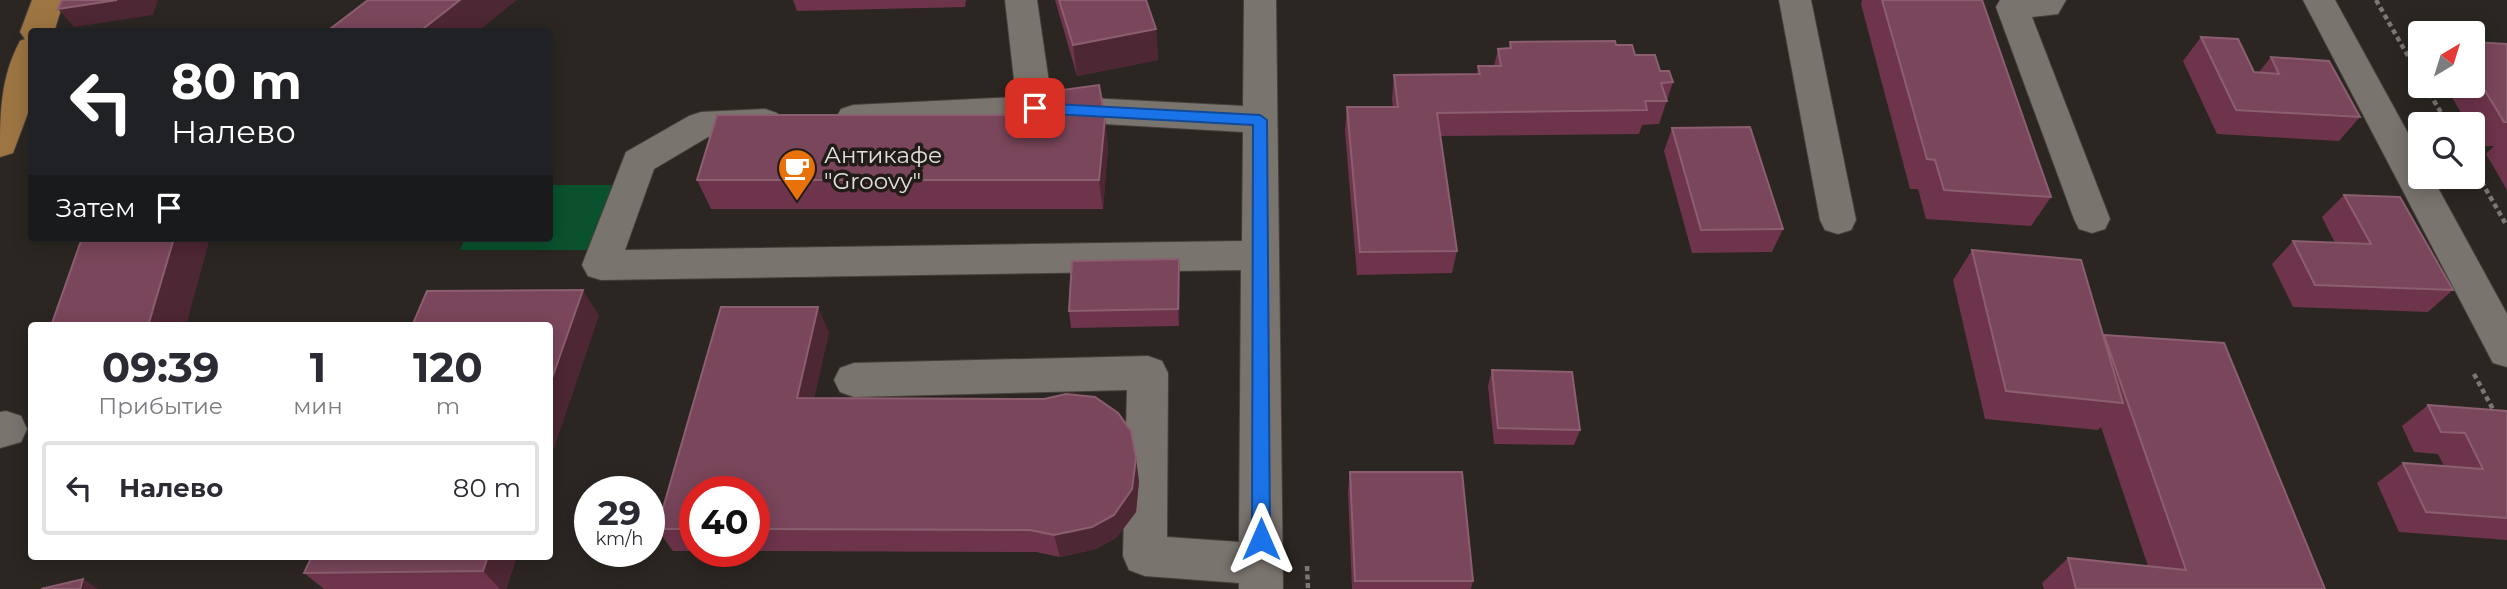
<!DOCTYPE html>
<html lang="ru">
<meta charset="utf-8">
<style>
body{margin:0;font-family:Montserrat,sans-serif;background:#f7f7f7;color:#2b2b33;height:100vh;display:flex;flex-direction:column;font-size:26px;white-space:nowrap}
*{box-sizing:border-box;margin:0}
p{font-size:23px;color:#7c7c81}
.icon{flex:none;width:38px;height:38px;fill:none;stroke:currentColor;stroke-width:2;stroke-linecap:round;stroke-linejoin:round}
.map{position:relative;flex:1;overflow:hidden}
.panel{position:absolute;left:28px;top:322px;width:525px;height:238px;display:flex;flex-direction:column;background:#fff;border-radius:7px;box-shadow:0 4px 18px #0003}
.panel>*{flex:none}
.top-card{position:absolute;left:28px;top:28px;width:525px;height:214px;border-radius:7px;box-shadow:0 4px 18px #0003;background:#202124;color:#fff;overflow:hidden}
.needle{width:46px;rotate:38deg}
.fabs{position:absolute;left:2408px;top:21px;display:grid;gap:14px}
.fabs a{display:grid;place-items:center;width:77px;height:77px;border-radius:7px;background:#fff;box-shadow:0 4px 18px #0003;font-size:35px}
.speed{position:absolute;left:574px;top:476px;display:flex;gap:14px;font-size:35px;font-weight:700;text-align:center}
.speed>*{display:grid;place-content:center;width:91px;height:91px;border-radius:50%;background:#fff;box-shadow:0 4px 18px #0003;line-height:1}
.speed small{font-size:18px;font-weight:400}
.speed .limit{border:10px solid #d22;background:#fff;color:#111}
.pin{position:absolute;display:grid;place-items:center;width:60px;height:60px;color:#fff;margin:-30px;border-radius:14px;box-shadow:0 4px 10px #0006}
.me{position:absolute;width:77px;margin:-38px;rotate:0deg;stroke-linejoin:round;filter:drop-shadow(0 0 5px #0008)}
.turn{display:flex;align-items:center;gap:24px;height:147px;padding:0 28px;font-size:32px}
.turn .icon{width:91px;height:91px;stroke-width:2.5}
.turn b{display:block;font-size:49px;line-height:60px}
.then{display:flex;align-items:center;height:66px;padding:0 28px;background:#0003;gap:14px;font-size:26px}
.eta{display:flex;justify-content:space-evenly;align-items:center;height:119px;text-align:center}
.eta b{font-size:42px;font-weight:700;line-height:49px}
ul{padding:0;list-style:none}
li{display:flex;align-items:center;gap:21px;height:94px;margin:0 14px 10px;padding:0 14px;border:4px solid #e1e1e2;border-radius:7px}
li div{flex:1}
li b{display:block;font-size:26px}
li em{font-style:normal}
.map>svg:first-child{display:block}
.green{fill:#09522d}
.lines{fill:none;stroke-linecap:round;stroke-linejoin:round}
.minor-casing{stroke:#46413c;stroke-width:2}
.major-casing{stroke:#46413c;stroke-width:2}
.path{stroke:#7b7773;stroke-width:4.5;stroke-dasharray:5 3.5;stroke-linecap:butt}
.minor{fill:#7a746e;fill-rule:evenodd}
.major{fill:#9c7542;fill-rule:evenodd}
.wall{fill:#6e344c}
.shaded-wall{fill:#4e2734}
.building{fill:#7a465b;stroke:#8b5e70;stroke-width:2}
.route{fill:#1a73e8;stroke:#114b97;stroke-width:2}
.labels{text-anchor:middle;stroke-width:7;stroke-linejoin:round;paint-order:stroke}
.poi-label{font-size:23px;fill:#e3dfdc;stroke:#211c17;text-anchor:start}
</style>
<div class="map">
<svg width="2507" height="589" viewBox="0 0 2507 589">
<rect width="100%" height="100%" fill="#2b2621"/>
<path class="green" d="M550,185H612L589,250H460L465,238H550Z"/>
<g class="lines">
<defs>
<path id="minor" d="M1005,0H1037L1051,96L1243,106L1244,0H1276L1283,589H1239V583L1145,576L1129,570L1123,556L1127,390L854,397L840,392L834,380L840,368L854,363L1148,356L1162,361L1168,373L1167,537L1239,542L1241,270L601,280L588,276L582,265L626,152L689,116L701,112L765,109L777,113L782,122L777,131L765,135L708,137L654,169L625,250L1242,241L1243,132L1035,120L853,131L841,127L836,118L841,109L853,105L1016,97Z
M1779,0H1811L1856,220L1851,230L1838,234L1825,230L1820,220Z
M2000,0H2066L2058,14L2032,17L2110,219L2105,229L2092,233L2079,229L2074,219L1996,7Z
M2303,0H2335L2420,155V177H2432L2507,314V367L2493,363Z
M6,411L21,416L27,429L21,442L0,448V412Z"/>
<path id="major" d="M32,0H64L54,32H32V102L13,153L0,157C0,115 0,78 20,41L25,39L20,32Z"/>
</defs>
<use href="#minor" class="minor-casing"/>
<use href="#major" class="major-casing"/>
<path class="path" d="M2376,0L2420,77
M2425,86L2448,124
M2473,167L2507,226
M2474,374L2495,413
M1307,566L1308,589"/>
<use href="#minor" class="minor"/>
<use href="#major" class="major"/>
</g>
<path class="wall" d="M793,0H966L965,7L797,11Z
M1055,0H1146L1156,29L1158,60L1077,76Z
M1862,0H1982L2051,197L2031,226L1926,219L1918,189H1910L1861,4Z
M2201,37L2254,72H2259L2271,57L2360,117L2339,141L2217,134L2183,61Z
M1510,42L1616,45L1635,55L1660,71L1673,82L1659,124L1642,125L1639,134L1440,136L1457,251L1452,273L1357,275L1345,131L1347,107H1393L1392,99L1394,75L1477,74L1478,66H1494L1498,49L1509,48Z
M2473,42L2507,44V190L2486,154L2494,146H2480L2473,133V124H2468L2445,86H2473Z
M1105,118L1108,148L1103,209H711L697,180Z
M1672,128L1783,229L1772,252L1692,253L1664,151Z
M2344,195L2453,290L2428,312L2293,307L2272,264L2293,241L2335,243L2322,217Z
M1972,250L2104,336V335L2325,589H2044L2042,583L2068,558L2148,566L2101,427L2098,430L1985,419L1953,280Z
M1179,259L1180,276L1179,326L1071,328L1069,311Z
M829,332L814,398L1139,481L1136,512L1117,537L1096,549L1060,557L1036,552L754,551V492H695V551H673L657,529Z
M1492,370L1580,430L1574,445L1494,444L1488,386Z
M2428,405L2507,411V540L2399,532L2377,483L2403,463L2444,466L2438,454L2414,452L2402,426Z
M1350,472L1473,581L1471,589H1352L1348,492Z
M517,556L506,589H324L304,573Z"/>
<path class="shaded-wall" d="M117,0H158L153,15L74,27L58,9Z
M460,0H517L477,32H419Z
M1156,29L1158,60L1077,76L1073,45Z
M1105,118L1108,148L1103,209L1099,180Z
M174,238H210L186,326H148Z
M1179,259L1180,276L1179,326L1178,309Z
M583,290L599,316L550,460V384Z
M818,307L829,332L809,422L797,398Z
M1136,458L1139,481L1136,512L1117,537L1096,549L1060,557L1054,535Z
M488,556H517L506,589H500L483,571Z
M83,579L98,589H80Z"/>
<path class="building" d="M62,0H117L58,9Z
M368,0H460L419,32H326Z
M1059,0H1146L1156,29L1073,45Z
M1882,0H1982L2051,197L1944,190L1935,160L1927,159Z
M2201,37L2238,39L2254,72L2279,74L2271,57L2329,61L2360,117L2236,110Z
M1615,41L1616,45H1632L1635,55H1655L1660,71H1669L1673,82L1661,83L1667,101H1645L1647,110L1437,113L1457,251L1360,252L1347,107H1398L1394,75L1480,74L1478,66H1501L1498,49L1511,48L1510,42Z
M2473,42L2507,44V122H2504L2473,71Z
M1099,85L1105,118L1099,180H697L717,115H1020L1017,96Z
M1750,127L1783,229L1701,230L1672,128Z
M2344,195L2400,197L2453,290L2315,285L2293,241L2371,244Z
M82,238H174L148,326H51Z
M1972,250L2081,260L2123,403L2006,391Z
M1179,259L1178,309L1069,311L1072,261Z
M583,290L550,384V326H412L427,291Z
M721,307H818L797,398L1044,399L1066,394L1095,397L1118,413L1131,431L1136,458L1132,489L1114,515L1092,527L1054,535L1030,530L754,529V492H695V529H657Z
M2104,335L2224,343L2325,589H2076L2068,558L2186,570Z
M1492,370L1572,372L1580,430L1498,428Z
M2428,405L2507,411V518L2426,512L2403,463L2483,469L2465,433L2441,432Z
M1350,472H1462L1473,581H1355Z
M312,556H488L483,571L304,573Z
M83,579L80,589H41Z"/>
<path class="route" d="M1035,103L1260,115L1267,120L1270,539L1267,544L1261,547L1255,544L1252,539L1253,125L1035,113L1027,108Z"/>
<defs>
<symbol id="cafe-pin" viewBox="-11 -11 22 30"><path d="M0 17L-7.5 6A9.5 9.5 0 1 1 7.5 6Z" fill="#e8710a" stroke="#211c17"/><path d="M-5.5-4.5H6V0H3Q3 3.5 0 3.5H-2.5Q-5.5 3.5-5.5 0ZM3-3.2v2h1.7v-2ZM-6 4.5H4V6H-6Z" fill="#fff"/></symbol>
</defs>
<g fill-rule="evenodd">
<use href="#cafe-pin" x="775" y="146" width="44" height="60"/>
</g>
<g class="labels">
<g class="poi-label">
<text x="824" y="163">Антикафе<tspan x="824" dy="26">"Groovy"</tspan></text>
</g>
</g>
</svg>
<div class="fabs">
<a><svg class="needle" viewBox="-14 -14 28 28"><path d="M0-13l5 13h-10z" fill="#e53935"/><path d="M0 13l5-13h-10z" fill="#7c7c81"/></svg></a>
<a><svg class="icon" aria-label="search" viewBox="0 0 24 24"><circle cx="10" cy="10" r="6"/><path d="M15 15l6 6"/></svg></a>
</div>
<div class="speed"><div>29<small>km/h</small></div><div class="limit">40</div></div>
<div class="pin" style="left:1035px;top:108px;background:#d93025"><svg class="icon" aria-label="arrive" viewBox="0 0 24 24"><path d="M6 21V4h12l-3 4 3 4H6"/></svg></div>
<svg class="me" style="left:1261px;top:539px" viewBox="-20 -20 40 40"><path d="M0-17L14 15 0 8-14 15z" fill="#1a73e8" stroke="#fff" stroke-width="4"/></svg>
<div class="top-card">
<div class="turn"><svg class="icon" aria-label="left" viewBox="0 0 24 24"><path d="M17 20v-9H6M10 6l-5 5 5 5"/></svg><div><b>80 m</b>Налево</div></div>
<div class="then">Затем<svg class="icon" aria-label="arrive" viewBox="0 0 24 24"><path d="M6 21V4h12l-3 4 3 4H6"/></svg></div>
</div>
<section class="panel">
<div class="eta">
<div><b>09:39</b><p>Прибытие</p></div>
<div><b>1</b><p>мин</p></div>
<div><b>120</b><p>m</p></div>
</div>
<ul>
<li><svg class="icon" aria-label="left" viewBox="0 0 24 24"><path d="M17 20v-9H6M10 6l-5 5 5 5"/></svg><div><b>Налево</b></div><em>80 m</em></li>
</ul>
</section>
</div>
